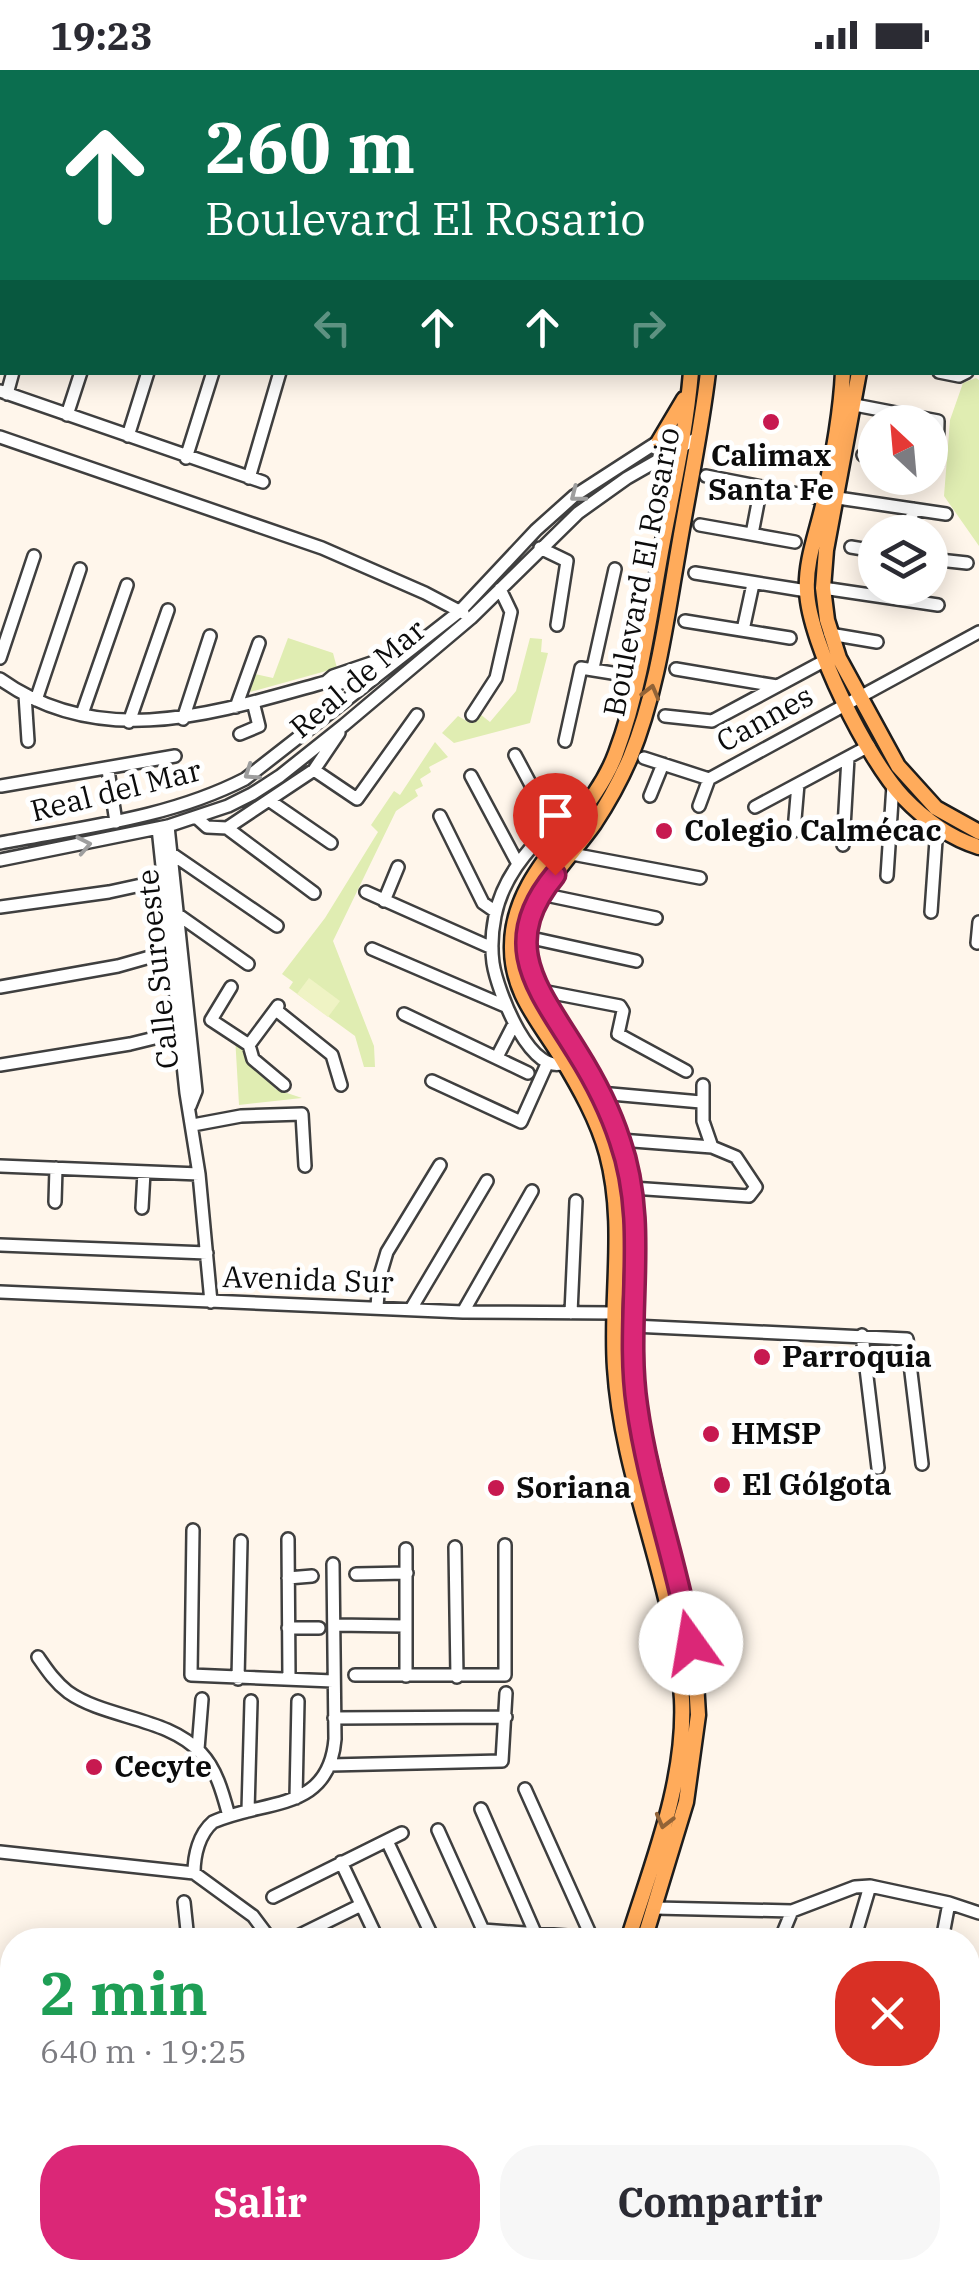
<!DOCTYPE html>
<html lang="es">
<meta charset="utf-8">
<style>
body{margin:0;font-family:"IBM Plex Serif",serif;background:#f7f7f7;color:#2b2b33;height:100vh;display:flex;flex-direction:column;font-size:38px;white-space:nowrap}
*{box-sizing:border-box;margin:0}
p{font-size:32px;color:#7c7c81}
.icon{flex:none;width:55px;height:55px;fill:none;stroke:currentColor;stroke-width:2;stroke-linecap:round;stroke-linejoin:round}
.map{position:relative;flex:1;overflow:hidden}
.side{position:absolute;left:0px;top:1858px;width:980px;height:352px;display:flex;flex-direction:column;background:#fff;border-radius:40px 40px 0 0;box-shadow:0 5px 25px #0003}
.side>*{flex:none}
.hud{position:absolute;left:0px;top:0px;width:980px;height:305px;box-shadow:0 5px 25px #0003;background:#0b6e4f;color:#fff;overflow:hidden}
.needle{width:65px;rotate:334deg}
.fabs{position:absolute;left:858px;top:335px;display:grid;gap:20px}
.fabs a{display:grid;place-items:center;width:90px;height:90px;border-radius:50%;background:#fff;box-shadow:0 5px 25px #0003;font-size:50px}
.pin{position:absolute;display:grid;place-items:center;width:85px;height:85px;color:#fff;margin:-102px -42px;border-radius:50% 50% 50% 0;rotate:-45deg;box-shadow:0 0 10px #0007}
.pin .icon{rotate:45deg}
.me{position:absolute;width:110px;margin:-55px;rotate:347deg;stroke-linejoin:round;filter:drop-shadow(0 0 8px #0008)}
.turn{display:flex;align-items:center;gap:35px;height:210px;padding:0 40px;font-size:45px}
.turn .icon{width:130px;height:130px;stroke-width:2.5}
.turn b{display:block;font-size:70px;line-height:85px}
.lanes{display:flex;align-items:center;height:95px;padding:0 40px;background:#0003;justify-content:center;gap:50px;direction:ltr}
.lanes .off{opacity:.35}
.round{display:grid;place-items:center;flex:none;width:105px;height:105px;border-radius:40px;background:#f7f7f7}
.overview{display:flex;align-items:center;justify-content:space-between;height:170px;padding:0 40px}
h1{font-size:60px;font-weight:800;line-height:75px;color:#1e9e55}
.action{display:flex;gap:20px;margin-top:auto;padding:20px 40px}
.action a{flex:1;height:115px;border-radius:40px;background:#db2777;color:#fff;font-size:40px;font-weight:800;line-height:115px;text-align:center}
.action a+a{background:#f7f7f7;color:#2b2b33}
.status{display:flex;justify-content:space-between;align-items:center;height:70px;padding:0 50px;background:#fff;direction:ltr}
.status svg{height:28px;fill:currentColor}
.map>svg:first-child{display:block}
.green{fill:#e0edb2}
.pitch{fill:#eff3c4}
.lines{fill:none;stroke-linecap:round;stroke-linejoin:round}
.minor-casing{stroke:#3f3f3f;stroke-width:16}
.major-casing{stroke:#1d1d1d;stroke-width:19}
.minor{stroke:#fff;stroke-width:11}
.major{stroke:#ffab5b;stroke-width:14}
.oneway{stroke:#9e9e9e}
.oneway2{stroke:#926337}
.route-casing{stroke:#8e194d;stroke-width:25}
.route{stroke:#db2777;stroke-width:18}
.poi-dot{fill:#c71950;stroke:#fff;stroke-width:4}
.labels{text-anchor:middle;stroke-width:10;stroke-linejoin:round;paint-order:stroke}
.poi-label{font-size:30px;font-weight:bold;fill:#0c0c0c;stroke:#fff;text-anchor:start}
.street-label{font-size:30px;fill:#0c0c0c;stroke:#fff}
</style>
<div class="status"><b>19:23</b><svg viewBox="0 0 49 12"><path d="M0 12V9h3v3zM5 12V6h3v6zM10 12V3h3v9zM15 12V0h3v12zM26 1h20v11H26zM47 4h2v5h-2z"/></svg></div>
<div class="map">
<svg width="979" height="2209" viewBox="0 0 979 2209">
<rect width="100%" height="100%" fill="#fff6eb"/>
<path class="green" d="M976,308L979,310V476L944,426L950,350L963,313Z
M288,568L333,583L337,598L250,622L255,604L273,608Z
M530,568L542,569L541,582L548,583L530,653L454,673L442,663L458,646L470,653L480,644L490,652L516,621Z
M435,672L448,687L429,697L431,702L420,709L423,716L415,720L418,726L396,741L333,871L374,976L375,997H364L355,966L289,918L293,912L282,904L325,848L378,762L371,755L394,721L400,725Z
M235,966L273,1012L275,1019L302,1028L239,1035Z"/>
<path class="pitch" d="M309,908L340,931L328,947L297,924Z"/>
<g class="lines">
<defs>
<path id="minor" d="M432,0L436,2
M852,0L856,2
M15,2L16,0
M73,2V0
M149,2L151,0
M210,2L211,0
M271,2L272,0
M331,2L333,0
M390,2L391,0
M927,2L929,0
M948,2L950,0
M0,29H2
M978,56L979,54
M2,73V71
M978,104L979,106
M0,127H2
M978,177L979,178
M978,244L979,245
M978,293L979,292
M939,302L959,306L967,302
M0,321L263,412
M7,324L13,302
M855,335L938,351L937,393L930,395
M67,345L81,302
M128,366L148,302
M0,367L322,478L425,523L463,543
M863,385L875,387
M186,388L213,302
M706,406L824,429
M249,408L280,302
M838,428L946,444
M700,455L795,472
M909,462L913,439
M752,464L761,417
M851,477L875,481
M540,478L567,491L557,555
M930,489L967,493
M695,503L807,521
M823,518L938,535
M685,551L790,568
M743,560L753,514
M830,564L877,572
M0,588L34,486
M593,598L615,499
M676,599L777,616
M0,609C102,682 218,642 326,612L335,615L386,597
M326,612L333,606L377,591
M25,625L28,671
M36,630L80,499
M236,637L259,573
M82,644L127,515
M472,645L496,608L511,542L500,519
M665,646L712,651L824,591
M183,649L210,566
M129,652L168,540
M240,664L259,656L253,632
M565,671L581,598L637,607
M515,685L555,760
M644,688L709,709L979,562
M108,700L116,752
M314,700L357,729L417,645
M471,706L518,794
M1,716L175,686
M650,726L663,694
M270,731L331,773
M699,736L709,709
M755,737L869,676
M440,746L483,833L496,842
M197,748L207,757L227,758L314,823
M552,755C526,781 502,810 495,846C492,861 491,878 493,893C497,920 532,1013 568,991
M168,756L196,1021L190,1036
M158,758L186,1023L199,1104L211,1232
M227,758L314,700L339,663
M794,761L798,714
M0,773C83,757 169,748 245,709L460,541L536,460L574,426L659,371
M843,775L848,688
M172,784L277,856
M572,784L700,808
M0,790L168,756L228,736L252,724L280,706L344,655L471,548L578,443L627,408L697,368
M887,806L893,715
M366,822L492,878
M541,824L656,848
M384,831L398,797
M0,837L109,822L164,810
M931,842L937,756
M177,844L248,894
M527,867L636,891
M977,873L979,852
M372,879L505,936
M0,917L118,896L171,881
M537,920L620,936L623,941L618,964L686,1001
M276,940L332,985L341,1015
M404,944L528,1003
M211,950L249,975L253,989L284,1015
M211,950L231,917
M249,975L278,936
M497,987L514,954
M0,995L130,974L179,962
M432,1011L521,1052L547,994
M703,1015V1051L712,1077
M600,1023L701,1032
M193,1055L241,1046L302,1044L305,1096
M620,1070L712,1077L736,1087L756,1117L749,1126L632,1118
M0,1096L199,1104
M55,1132L56,1098
M142,1138L144,1102
M0,1175L207,1183
M0,1222L463,1242L614,1243
M377,1237L379,1209L387,1182L440,1095
M411,1239L487,1111
M463,1242L532,1121
M571,1243L576,1131
M633,1256L907,1269L922,1394
M862,1265L878,1398
M193,1460L191,1605L333,1611
M288,1469L289,1609
M455,1477L457,1607
M356,1504L407,1503
M288,1508L312,1506
M334,1555L405,1556
M288,1558H319
M38,1587C47,1600 55,1612 68,1622C106,1649 168,1647 201,1683C217,1700 223,1724 229,1746
M355,1605H505V1475
M406,1606V1479
M238,1609L241,1471
M334,1648L506,1647
M198,1679L202,1629
M330,1695L502,1691L506,1623
M525,1719L592,1868
M296,1728L298,1631
M481,1739L536,1865
M248,1741L251,1631
M438,1760L483,1860L624,1870
M387,1771L434,1870
M0,1782L194,1803
M341,1792L378,1870
M273,1827L402,1763
M184,1832L188,1870
M655,1838L792,1841L855,1817L870,1816L949,1833L979,1843
M296,1867L361,1835
M271,1870L253,1846L194,1803C194,1785 199,1764 213,1752C264,1729 329,1743 335,1669L333,1494
M780,1870L792,1841
M854,1870L870,1816
M942,1870L949,1833
M968,1995L979,1998
M968,2057L979,2058
M0,2181L12,2180"/>
<path id="major" d="M745,2L747,0
M764,2L766,0
M843,302C841,345 832,389 824,431C818,460 805,491 807,521C809,573 868,690 903,727C924,749 950,768 979,777
M859,302L826,480L823,518L827,550L839,588L898,696L936,738L979,762
M659,371L684,329
M628,1870C652,1793 686,1711 682,1629C676,1516 622,1411 615,1298C610,1226 626,1155 607,1084C598,1050 579,1017 561,987C539,951 511,922 512,876C512,799 591,752 616,683C640,619 649,549 661,482C672,422 686,363 691,302
M644,1870L686,1732L698,1645L695,1595L687,1551L637,1337C627,1227 652,1128 600,1025C577,977 523,925 527,870C531,822 568,791 594,754C608,733 620,711 630,688C657,622 666,551 678,482C688,422 701,362 708,302
M0,1997L12,1998
M0,2014L12,2013
M559,2209L567,2198"/>
</defs>
<use href="#minor" class="minor-casing"/>
<use href="#major" class="major-casing"/>
<use href="#minor" class="minor"/>
<use href="#major" class="major"/>
</g>
<defs><path id="oneway-chevron" d="M-2-3.5L2.5 0L-2 3.5" fill="none" stroke-width="1.6" stroke-linecap="round" stroke-linejoin="round" transform="scale(2.5)"/></defs>
<g class="oneway">
<use href="#oneway-chevron" transform="translate(577 425) rotate(142)"/>
<use href="#oneway-chevron" transform="translate(251 703) rotate(146)"/>
<use href="#oneway-chevron" transform="translate(84 775) rotate(-11)"/>
</g>
<g class="oneway2">
<use href="#oneway-chevron" transform="translate(651 622) rotate(-75)"/>
<use href="#oneway-chevron" transform="translate(664 1751) rotate(105)"/>
</g>
<g class="lines">
<defs>
<path id="route" d="M555,805C497,875 539,920 577,982C594,1009 610,1040 620,1071C650,1156 624,1248 637,1336C648,1416 677,1494 691,1573"/>
</defs>
<use href="#route" class="route-casing"/>
<use href="#route" class="route"/>
</g>
<g class="poi-dot">
<circle cx="771" cy="352" r="10"/>
<circle cx="664" cy="761" r="10"/>
<circle cx="762" cy="1287" r="10"/>
<circle cx="711" cy="1364" r="10"/>
<circle cx="722" cy="1415" r="10"/>
<circle cx="496" cy="1418" r="10"/>
<circle cx="94" cy="1697" r="10"/>
</g>
<g class="labels">
<g class="poi-label">
<text x="771" y="396" text-anchor="middle">Calimax<tspan x="771" dy="34">Santa Fe</tspan></text>
<text x="684" y="771">Colegio Calmécac</text>
<text x="782" y="1297">Parroquia</text>
<text x="731" y="1374">HMSP</text>
<text x="742" y="1425">El Gólgota</text>
<text x="516" y="1428">Soriana</text>
<text x="114" y="1707">Cecyte</text>
</g>
<g class="street-label">
<text transform="translate(642 502) rotate(-79)" y="10">Boulevard El Rosario</text>
<text transform="translate(358 609) rotate(-40)" y="10">Real de Mar</text>
<text transform="translate(765 649) rotate(-29)" y="10">Cannes</text>
<text transform="translate(116 721) rotate(-14)" y="10">Real del Mar</text>
<text transform="translate(158 899) rotate(-96)" y="10">Calle Suroeste</text>
<text transform="translate(308 1210) rotate(2)" y="10">Avenida Sur</text>
</g>
</g>
</svg>
<div class="fabs">
<a><svg class="needle" viewBox="-14 -14 28 28"><path d="M0-13l5 13h-10z" fill="#e53935"/><path d="M0 13l5-13h-10z" fill="#7c7c81"/></svg></a>
<a><svg class="icon" aria-label="layers" viewBox="0 0 24 24"><path d="M12 4l9 5-9 5-9-5zM3 14l9 5 9-5"/></svg></a>
</div>
<div class="pin" style="left:555px;top:805px;background:#d93025"><svg class="icon" aria-label="arrive" viewBox="0 0 24 24"><path d="M6 21V4h12l-3 4 3 4H6"/></svg></div>
<svg class="me" style="left:691px;top:1573px" viewBox="-20 -20 40 40"><circle r="19" fill="#fff"/><path d="M0-13L10 11 0 6-10 11z" fill="#db2777"/></svg>
<div class="hud">
<div class="turn"><svg class="icon" aria-label="ahead" viewBox="0 0 24 24"><path d="M12 20V5M6 11l6-6 6 6"/></svg><div><b>260 m</b>Boulevard El Rosario</div></div>
<div class="lanes"><svg class="icon off" aria-label="left" viewBox="0 0 24 24"><path d="M17 20v-9H6M10 6l-5 5 5 5"/></svg><svg class="icon" aria-label="ahead" viewBox="0 0 24 24"><path d="M12 20V5M6 11l6-6 6 6"/></svg><svg class="icon" aria-label="ahead" viewBox="0 0 24 24"><path d="M12 20V5M6 11l6-6 6 6"/></svg><svg class="icon off" aria-label="right" viewBox="0 0 24 24"><path d="M7 20v-9h11M14 6l5 5-5 5"/></svg></div>
</div>
<section class="side">
<div class="overview"><div><h1>2 min</h1><p>640 m · 19:25</p></div><a class="round" style="background:#d93025;color:#fff"><svg class="icon" aria-label="close" viewBox="0 0 24 24"><path d="M6 6l12 12M18 6L6 18"/></svg></a></div>
<div class="action"><a>Salir</a><a>Compartir</a></div>
</section>
</div>
